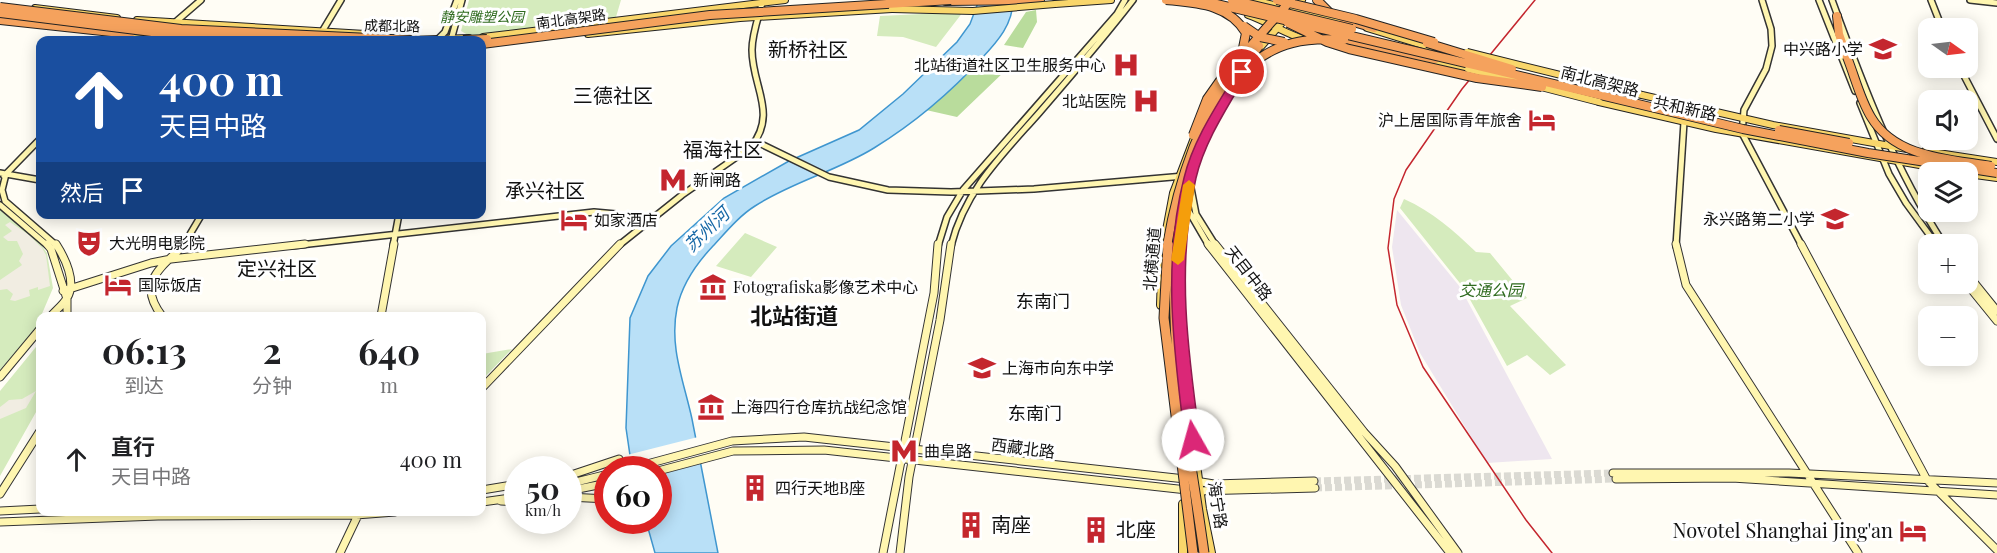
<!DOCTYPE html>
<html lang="zh">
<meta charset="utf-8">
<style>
body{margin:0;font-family:"Playfair Display","Noto Sans SC",serif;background:#f2f2f2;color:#202124;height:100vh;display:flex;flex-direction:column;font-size:22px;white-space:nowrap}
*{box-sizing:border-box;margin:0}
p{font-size:20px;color:#757577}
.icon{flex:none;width:33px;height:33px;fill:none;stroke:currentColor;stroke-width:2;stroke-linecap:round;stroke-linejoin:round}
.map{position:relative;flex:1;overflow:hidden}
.details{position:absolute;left:36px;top:312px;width:450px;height:204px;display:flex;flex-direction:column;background:#fff;border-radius:12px;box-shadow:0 3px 15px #0003}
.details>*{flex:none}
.guide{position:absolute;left:36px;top:36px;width:450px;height:183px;border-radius:12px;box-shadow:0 3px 15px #0003;background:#1a4fa0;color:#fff;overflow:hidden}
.needle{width:39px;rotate:104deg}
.controls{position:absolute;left:1918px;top:18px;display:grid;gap:12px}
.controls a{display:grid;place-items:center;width:60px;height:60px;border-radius:12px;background:#fff;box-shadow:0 3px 15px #0003;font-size:30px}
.speed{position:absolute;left:504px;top:456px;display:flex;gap:12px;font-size:30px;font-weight:700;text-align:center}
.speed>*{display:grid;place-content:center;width:78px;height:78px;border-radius:50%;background:#fff;box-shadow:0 3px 15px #0003;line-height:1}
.speed small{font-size:15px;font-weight:400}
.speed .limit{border:9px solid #d22;background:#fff;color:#111}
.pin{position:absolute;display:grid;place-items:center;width:51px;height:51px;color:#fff;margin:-26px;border:3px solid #fff;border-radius:50%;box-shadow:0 2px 6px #0007}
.me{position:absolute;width:66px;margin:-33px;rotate:353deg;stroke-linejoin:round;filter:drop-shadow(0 0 4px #0008)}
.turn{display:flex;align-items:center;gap:21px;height:126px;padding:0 24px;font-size:27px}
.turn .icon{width:78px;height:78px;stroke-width:2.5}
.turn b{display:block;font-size:42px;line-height:51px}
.then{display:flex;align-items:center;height:57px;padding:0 24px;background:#0003;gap:12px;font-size:22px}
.eta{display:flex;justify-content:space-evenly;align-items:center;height:102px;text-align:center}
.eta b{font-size:36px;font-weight:700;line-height:42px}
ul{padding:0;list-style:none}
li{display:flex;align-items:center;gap:18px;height:90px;padding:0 24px}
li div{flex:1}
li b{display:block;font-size:22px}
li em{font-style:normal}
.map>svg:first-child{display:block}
.industrial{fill:#eee6ef}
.green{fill:#d5ebbd}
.forest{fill:#b9dc9c}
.plaza{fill:#f1ede2}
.water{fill:#b9e0f7;stroke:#3f96cf;stroke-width:1.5}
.pier{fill:#fffdf5}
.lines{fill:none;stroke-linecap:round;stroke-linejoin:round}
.secondary-tunnel{stroke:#dbdad3;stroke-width:7;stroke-dasharray:7 3;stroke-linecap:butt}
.secondary-far1-casing{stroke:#333;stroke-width:8}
.secondary-casing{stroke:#333;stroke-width:9}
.primary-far1-casing{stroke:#222;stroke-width:8}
.primary-casing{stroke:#222;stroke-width:10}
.highway-casing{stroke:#222;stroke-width:10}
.secondary-far1{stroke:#fff6b0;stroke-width:5}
.secondary{stroke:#fff6b0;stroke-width:7}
.primary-far1{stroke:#f9d66b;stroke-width:6}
.primary{stroke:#f9d66b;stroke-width:8}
.highway{stroke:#f5a25d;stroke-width:8}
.rail{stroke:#c4262e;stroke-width:1.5}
.primary-bridge-casing{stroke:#222;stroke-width:8;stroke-linecap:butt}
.highway-bridge-far1-casing{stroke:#222;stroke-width:10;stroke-linecap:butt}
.highway-bridge-casing{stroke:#222;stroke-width:11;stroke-linecap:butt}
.primary-bridge{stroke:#f9d66b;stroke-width:6}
.highway-bridge-far1{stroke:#f5a25d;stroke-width:8}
.highway-bridge{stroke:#f5a25d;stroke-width:9}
.route{fill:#db2777;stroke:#8e194d;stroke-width:1.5}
.slow{fill:#f59e0b}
.labels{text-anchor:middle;stroke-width:6;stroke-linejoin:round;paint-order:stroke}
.far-park-label{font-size:14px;font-style:italic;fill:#2f6b1f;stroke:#fff}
.far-street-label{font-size:14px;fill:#111;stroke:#fff}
.poi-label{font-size:16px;fill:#111;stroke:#fff;text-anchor:start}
.street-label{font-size:16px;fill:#111;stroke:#fff}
.park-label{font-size:16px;font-style:italic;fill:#2f6b1f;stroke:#fff}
.water-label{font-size:18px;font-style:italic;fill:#1768a6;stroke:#fff}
.neighbourhood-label{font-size:18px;fill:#111;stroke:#fff}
.quarter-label{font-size:20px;fill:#111;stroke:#fff}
.near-poi-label{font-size:20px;fill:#111;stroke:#fff;text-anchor:start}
.district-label{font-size:22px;font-weight:bold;fill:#111;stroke:#fff}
</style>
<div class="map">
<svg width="1997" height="553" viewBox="0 0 1997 553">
<rect width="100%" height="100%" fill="#fffdf5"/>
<path class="industrial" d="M1397,210L1460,287L1552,459L1487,463L1420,353L1401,305L1392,247Z"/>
<path class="green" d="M469,0H621L616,17L608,21L480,36L468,35L461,31Z
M963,12L936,47L903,37L877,36L880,16Z
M1404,199C1433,212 1453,230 1476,252L1490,253L1527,298L1510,306L1566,365L1550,375L1527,355L1507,366L1463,287L1400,208Z
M0,207L36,238L47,253L53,288L35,330L0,370Z
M745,233L777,247L751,277L716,266Z
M40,342V405L0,476V391Z
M512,349L482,380V354Z"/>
<path class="forest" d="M1036,10L1037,22L1023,48L1004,45L1026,12Z
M973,69L1006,70L957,117L926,110Z"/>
<path class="plaza" d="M10,222L29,235L42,248L46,255L50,286L38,290V287L29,290L30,296L15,301L10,300L13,294L7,289L0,290V280L22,265L19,261L23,254L17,241H8L3,237L12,231L5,225Z
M36,391L26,408L0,419V407L4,404L9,400L22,399Z"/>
<path class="water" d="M979,0H1013C1013,24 998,41 982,58C951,92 913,124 874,148C837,171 792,182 755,206C739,216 726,232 713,246C696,264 682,284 677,308C669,347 684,382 692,419C701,464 709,508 718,553H655L646,521L658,520V470L632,469L626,428L630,318L648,276L671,246L724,198L789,161L859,130L903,94L957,42L970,24Z"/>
<path class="pier" d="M698,437L703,463L659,475L658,470H629L627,455Z"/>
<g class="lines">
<path class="secondary-tunnel" d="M1314,481L1613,473
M1315,488L1616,479"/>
<defs>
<path id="secondary-far1" d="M1762,0L1771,29L1772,46L1766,69L1744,110L1742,133L1802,246
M1819,0L1855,91
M1832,0C1863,85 1894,168 1944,244
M1931,0L1942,28
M1970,0L1997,3
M172,25L201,0
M439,38L445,32L457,0
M317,40L341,0
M451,40L462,0
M1960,68L1997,139
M1860,103L1889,174L1906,203L1936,244
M757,142L829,177L888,190L951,192L1034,189L1184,176
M0,173L40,180
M6,174L2,190L5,201L57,246
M4,176L40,139
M1190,183L1196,214L1216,246
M1184,203L1209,246
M0,205L48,246
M183,246L202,214
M291,246L594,212L616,214L640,227
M393,246L399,214
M618,246L682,195L751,147C778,113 752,87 752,50C752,33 759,16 763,0
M938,246L947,217L963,190L1117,14L1125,0
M951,246C965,190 1002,155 1039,113C1071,76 1103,39 1133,0
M1676,246L1684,122"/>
<path id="secondary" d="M47,244L51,249L67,299V316
M1208,244L1450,553
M1215,244L1364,432L1395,466L1458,553
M1676,244L1686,285L1858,553
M1801,244L1927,480L1997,550
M1968,275L1997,311
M1967,284L1997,321
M63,291L151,263L171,259L305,244
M51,316C56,310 63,305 67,298C77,282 65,258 56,244
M162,316C136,282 161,268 185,244
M381,316L394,244
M0,377L40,329
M482,388L620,244
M625,470L732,441L804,437L1185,479
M658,471L733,451L824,450L1187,490
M1613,473H1789L1997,483
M568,476L619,459
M1616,479L1732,478L1997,495
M1195,481L1214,484L1314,481
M568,484L608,474
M482,490L518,484
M568,491L608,483
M1197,491L1315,488
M0,494L40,431
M568,497L608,499
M501,501L518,502
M482,502L518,497
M0,511L40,509
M0,522L158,516L356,515L395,512
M340,553L359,513
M883,553L934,293L938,244
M900,553L909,477L940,320L951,244"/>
<path id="primary-far1" d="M1253,0L1348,23
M1055,4L1111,0
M35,8L117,18
M1248,15C1268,22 1286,34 1306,40
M137,20L365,34
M1367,28L1442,51L1443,55L1436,57
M588,34L740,18L892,9
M122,37L158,40
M483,37L785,0
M408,40L469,38
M1258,50L1302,0
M1406,58L1468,69
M1642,95L1773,125L1907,149
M1599,102L1716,129L1959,172
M1925,151L1997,162
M1968,174L1997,178
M1163,246L1173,193L1197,130"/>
<path id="primary" d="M1161,305L1163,244
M1181,354L1202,509L1211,553
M1183,504V553"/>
<path id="highway" d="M1317,0L1329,12
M945,1L1040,0
M1837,16L1839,34L1847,57
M1343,19L1374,28
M0,20L130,34
M1344,40L1435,59"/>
</defs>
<use href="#secondary-far1" class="secondary-far1-casing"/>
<use href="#secondary" class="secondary-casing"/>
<use href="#primary-far1" class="primary-far1-casing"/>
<use href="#primary" class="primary-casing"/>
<use href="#highway" class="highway-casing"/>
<use href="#secondary-far1" class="secondary-far1"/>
<use href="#secondary" class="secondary"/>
<use href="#primary-far1" class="primary-far1"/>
<use href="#primary" class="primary"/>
<use href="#highway" class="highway"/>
<path class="rail" d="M1535,0L1462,89L1406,170L1394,199L1388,248L1397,305L1423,367L1526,520L1552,553"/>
<defs>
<path id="primary-bridge" d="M892,9L973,11L1055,4
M1467,52L1642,95
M1468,69L1518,81
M1537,86L1599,102"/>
<path id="highway-bridge-far1" d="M1166,0C1196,3 1229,4 1246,33L1243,48L1207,99L1193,135
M1200,0L1743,129L1868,153L1997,173
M1232,0L1352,29
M1277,0L1356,19L1434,42
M0,7L181,29L412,40
M0,13L168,34L264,40
M1288,23L1327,42L1349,49L1477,78L1542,87
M1244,26L1260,37L1284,42
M463,40L487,39
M1427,43L1512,69
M482,44L710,15L951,0
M1847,57C1855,77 1860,99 1871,117C1895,158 1950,159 1991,166
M1248,68C1275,42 1307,37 1344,40
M1779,130L1849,143
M1167,246C1178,179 1199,119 1238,63C1253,41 1273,21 1291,0
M1177,246C1184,168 1213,107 1259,46"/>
<path id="highway-bridge" d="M1168,244L1164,318L1193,553
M1177,244C1167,347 1190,451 1204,553"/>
</defs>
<use href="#primary-bridge" class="primary-bridge-casing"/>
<use href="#highway-bridge-far1" class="highway-bridge-far1-casing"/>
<use href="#highway-bridge" class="highway-bridge-casing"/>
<use href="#primary-bridge" class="primary-bridge"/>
<use href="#highway-bridge-far1" class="highway-bridge-far1"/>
<use href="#highway-bridge" class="highway-bridge"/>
</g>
<path class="route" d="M1242,68L1248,72C1229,105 1205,140 1196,178C1176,265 1188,353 1200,440L1198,445L1193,447L1187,445L1185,440C1174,353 1162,264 1184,178C1193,140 1217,105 1237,72Z"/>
<path class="slow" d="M1189,180L1195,185L1184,260L1178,265L1171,260L1183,185Z"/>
<defs>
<symbol id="school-bare" viewBox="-9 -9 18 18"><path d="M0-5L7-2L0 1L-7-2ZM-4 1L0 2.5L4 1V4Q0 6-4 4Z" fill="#c4262e" stroke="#fff" stroke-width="2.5" paint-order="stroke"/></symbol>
<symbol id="hospital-bare" viewBox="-9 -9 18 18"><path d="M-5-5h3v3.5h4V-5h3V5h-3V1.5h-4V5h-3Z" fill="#c4262e" stroke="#fff" stroke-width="2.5" paint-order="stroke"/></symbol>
<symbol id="hotel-bare" viewBox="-9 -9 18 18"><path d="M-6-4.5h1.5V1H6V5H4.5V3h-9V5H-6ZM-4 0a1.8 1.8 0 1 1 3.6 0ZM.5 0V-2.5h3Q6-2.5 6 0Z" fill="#c4262e" stroke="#fff" stroke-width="2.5" paint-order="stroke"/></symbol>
<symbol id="metro-bare" viewBox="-9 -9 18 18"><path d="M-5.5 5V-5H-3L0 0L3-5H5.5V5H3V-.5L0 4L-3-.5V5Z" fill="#c4262e" stroke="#fff" stroke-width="2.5" paint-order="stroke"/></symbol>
<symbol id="theatre-bare" viewBox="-9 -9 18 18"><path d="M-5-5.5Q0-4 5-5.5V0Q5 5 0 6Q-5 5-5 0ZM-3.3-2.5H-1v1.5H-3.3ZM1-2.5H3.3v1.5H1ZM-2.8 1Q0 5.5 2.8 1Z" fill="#c4262e" stroke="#fff" stroke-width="2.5" paint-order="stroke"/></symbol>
<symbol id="museum-bare" viewBox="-9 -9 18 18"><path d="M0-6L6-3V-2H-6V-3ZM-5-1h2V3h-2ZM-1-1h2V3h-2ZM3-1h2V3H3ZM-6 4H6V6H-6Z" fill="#c4262e" stroke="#fff" stroke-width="2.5" paint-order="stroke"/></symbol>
<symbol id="building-bare" viewBox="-9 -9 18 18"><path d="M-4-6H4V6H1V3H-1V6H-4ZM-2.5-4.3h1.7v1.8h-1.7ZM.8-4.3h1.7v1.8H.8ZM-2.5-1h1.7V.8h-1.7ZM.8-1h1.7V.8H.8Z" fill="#c4262e" stroke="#fff" stroke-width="2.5" paint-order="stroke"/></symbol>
</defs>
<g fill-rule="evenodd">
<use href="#school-bare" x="1864" y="30" width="38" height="38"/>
<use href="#hospital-bare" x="1107" y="46" width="38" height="38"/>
<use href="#hospital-bare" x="1127" y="82" width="38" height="38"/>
<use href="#hotel-bare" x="1523" y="101" width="38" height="38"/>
<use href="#metro-bare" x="654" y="161" width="38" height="38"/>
<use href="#school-bare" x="1816" y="200" width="38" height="38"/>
<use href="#hotel-bare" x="555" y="201" width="38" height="38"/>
<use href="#theatre-bare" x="70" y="224" width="38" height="38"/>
<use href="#hotel-bare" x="99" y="266" width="38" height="38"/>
<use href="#museum-bare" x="694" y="268" width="38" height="38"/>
<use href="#school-bare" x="963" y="349" width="38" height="38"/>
<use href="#museum-bare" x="692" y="388" width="38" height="38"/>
<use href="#metro-bare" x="885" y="432" width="38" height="38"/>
<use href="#building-bare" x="736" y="469" width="38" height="38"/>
<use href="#building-bare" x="952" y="506" width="38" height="38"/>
<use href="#building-bare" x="1077" y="511" width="38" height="38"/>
<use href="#hotel-bare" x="1894" y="512" width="38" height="38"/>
</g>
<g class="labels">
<g class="far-park-label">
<text x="482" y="22">静安雕塑公园</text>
</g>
<g class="far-street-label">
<text transform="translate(571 19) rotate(-8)" y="5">南北高架路</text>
<text transform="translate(392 26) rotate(1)" y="5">成都北路</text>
</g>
<g class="poi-label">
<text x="1863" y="55" text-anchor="end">中兴路小学</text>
<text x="1106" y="71" text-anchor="end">北站街道社区卫生服务中心</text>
<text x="1126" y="107" text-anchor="end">北站医院</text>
<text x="1522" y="126" text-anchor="end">沪上居国际青年旅舍</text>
<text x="693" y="186">新闸路</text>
<text x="1815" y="225" text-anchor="end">永兴路第二小学</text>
<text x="594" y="226">如家酒店</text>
<text x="109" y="249">大光明电影院</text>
<text x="138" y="291">国际饭店</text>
<text x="733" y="293">Fotografiska影像艺术中心</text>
<text x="1002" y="374">上海市向东中学</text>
<text x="731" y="413">上海四行仓库抗战纪念馆</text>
<text x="924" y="457">曲阜路</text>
<text x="775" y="494">四行天地B座</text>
</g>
<g class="street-label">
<text transform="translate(1600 81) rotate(14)" y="6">南北高架路</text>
<text transform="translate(1685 108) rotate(12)" y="6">共和新路</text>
<text transform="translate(1152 259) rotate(-85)" y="6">北横通道</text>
<text transform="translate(1249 273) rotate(52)" y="6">天目中路</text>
<text transform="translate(1023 448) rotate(7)" y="6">西藏北路</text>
<text transform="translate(1218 505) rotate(81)" y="6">海宁路</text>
</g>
<g class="park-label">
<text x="1491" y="296">交通公园</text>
</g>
<g class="water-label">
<text transform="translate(707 230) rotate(-44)" y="6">苏州河</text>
</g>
<g class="neighbourhood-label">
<text x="1043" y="308">东南门</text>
<text x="1035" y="420">东南门</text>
</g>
<g class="quarter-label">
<text x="808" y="57">新桥社区</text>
<text x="613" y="103">三德社区</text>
<text x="723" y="157">福海社区</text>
<text x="545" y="198">承兴社区</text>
<text x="277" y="276">定兴社区</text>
</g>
<g class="near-poi-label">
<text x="991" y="532">南座</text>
<text x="1116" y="537">北座</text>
<text x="1893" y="538" text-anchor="end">Novotel Shanghai Jing'an</text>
</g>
<g class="district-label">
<text x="794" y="324">北站街道</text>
</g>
</g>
</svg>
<div class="controls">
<a><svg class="needle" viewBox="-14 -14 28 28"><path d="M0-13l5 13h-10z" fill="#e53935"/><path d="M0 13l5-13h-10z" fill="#757577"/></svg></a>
<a><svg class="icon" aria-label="sound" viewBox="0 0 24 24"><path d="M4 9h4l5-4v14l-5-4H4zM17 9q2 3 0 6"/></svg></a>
<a><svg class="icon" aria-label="layers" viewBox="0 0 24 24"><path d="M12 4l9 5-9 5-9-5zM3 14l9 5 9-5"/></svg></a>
<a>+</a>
<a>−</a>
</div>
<div class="speed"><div>50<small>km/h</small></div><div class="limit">60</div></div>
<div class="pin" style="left:1242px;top:72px;background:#d93025"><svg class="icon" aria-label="arrive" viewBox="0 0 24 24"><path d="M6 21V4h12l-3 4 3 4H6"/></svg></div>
<svg class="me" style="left:1193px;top:440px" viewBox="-20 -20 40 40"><circle r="19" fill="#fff"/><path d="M0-13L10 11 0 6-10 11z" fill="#db2777"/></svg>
<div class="guide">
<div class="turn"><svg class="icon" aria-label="ahead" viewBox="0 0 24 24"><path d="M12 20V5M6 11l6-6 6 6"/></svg><div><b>400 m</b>天目中路</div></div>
<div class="then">然后<svg class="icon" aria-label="arrive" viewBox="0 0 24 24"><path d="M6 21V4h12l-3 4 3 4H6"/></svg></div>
</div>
<section class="details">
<div class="eta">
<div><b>06:13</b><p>到达</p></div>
<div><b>2</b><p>分钟</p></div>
<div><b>640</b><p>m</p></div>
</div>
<ul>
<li><svg class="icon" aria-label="ahead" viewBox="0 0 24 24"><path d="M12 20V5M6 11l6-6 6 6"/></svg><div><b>直行</b><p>天目中路</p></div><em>400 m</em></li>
</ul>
</section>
</div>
